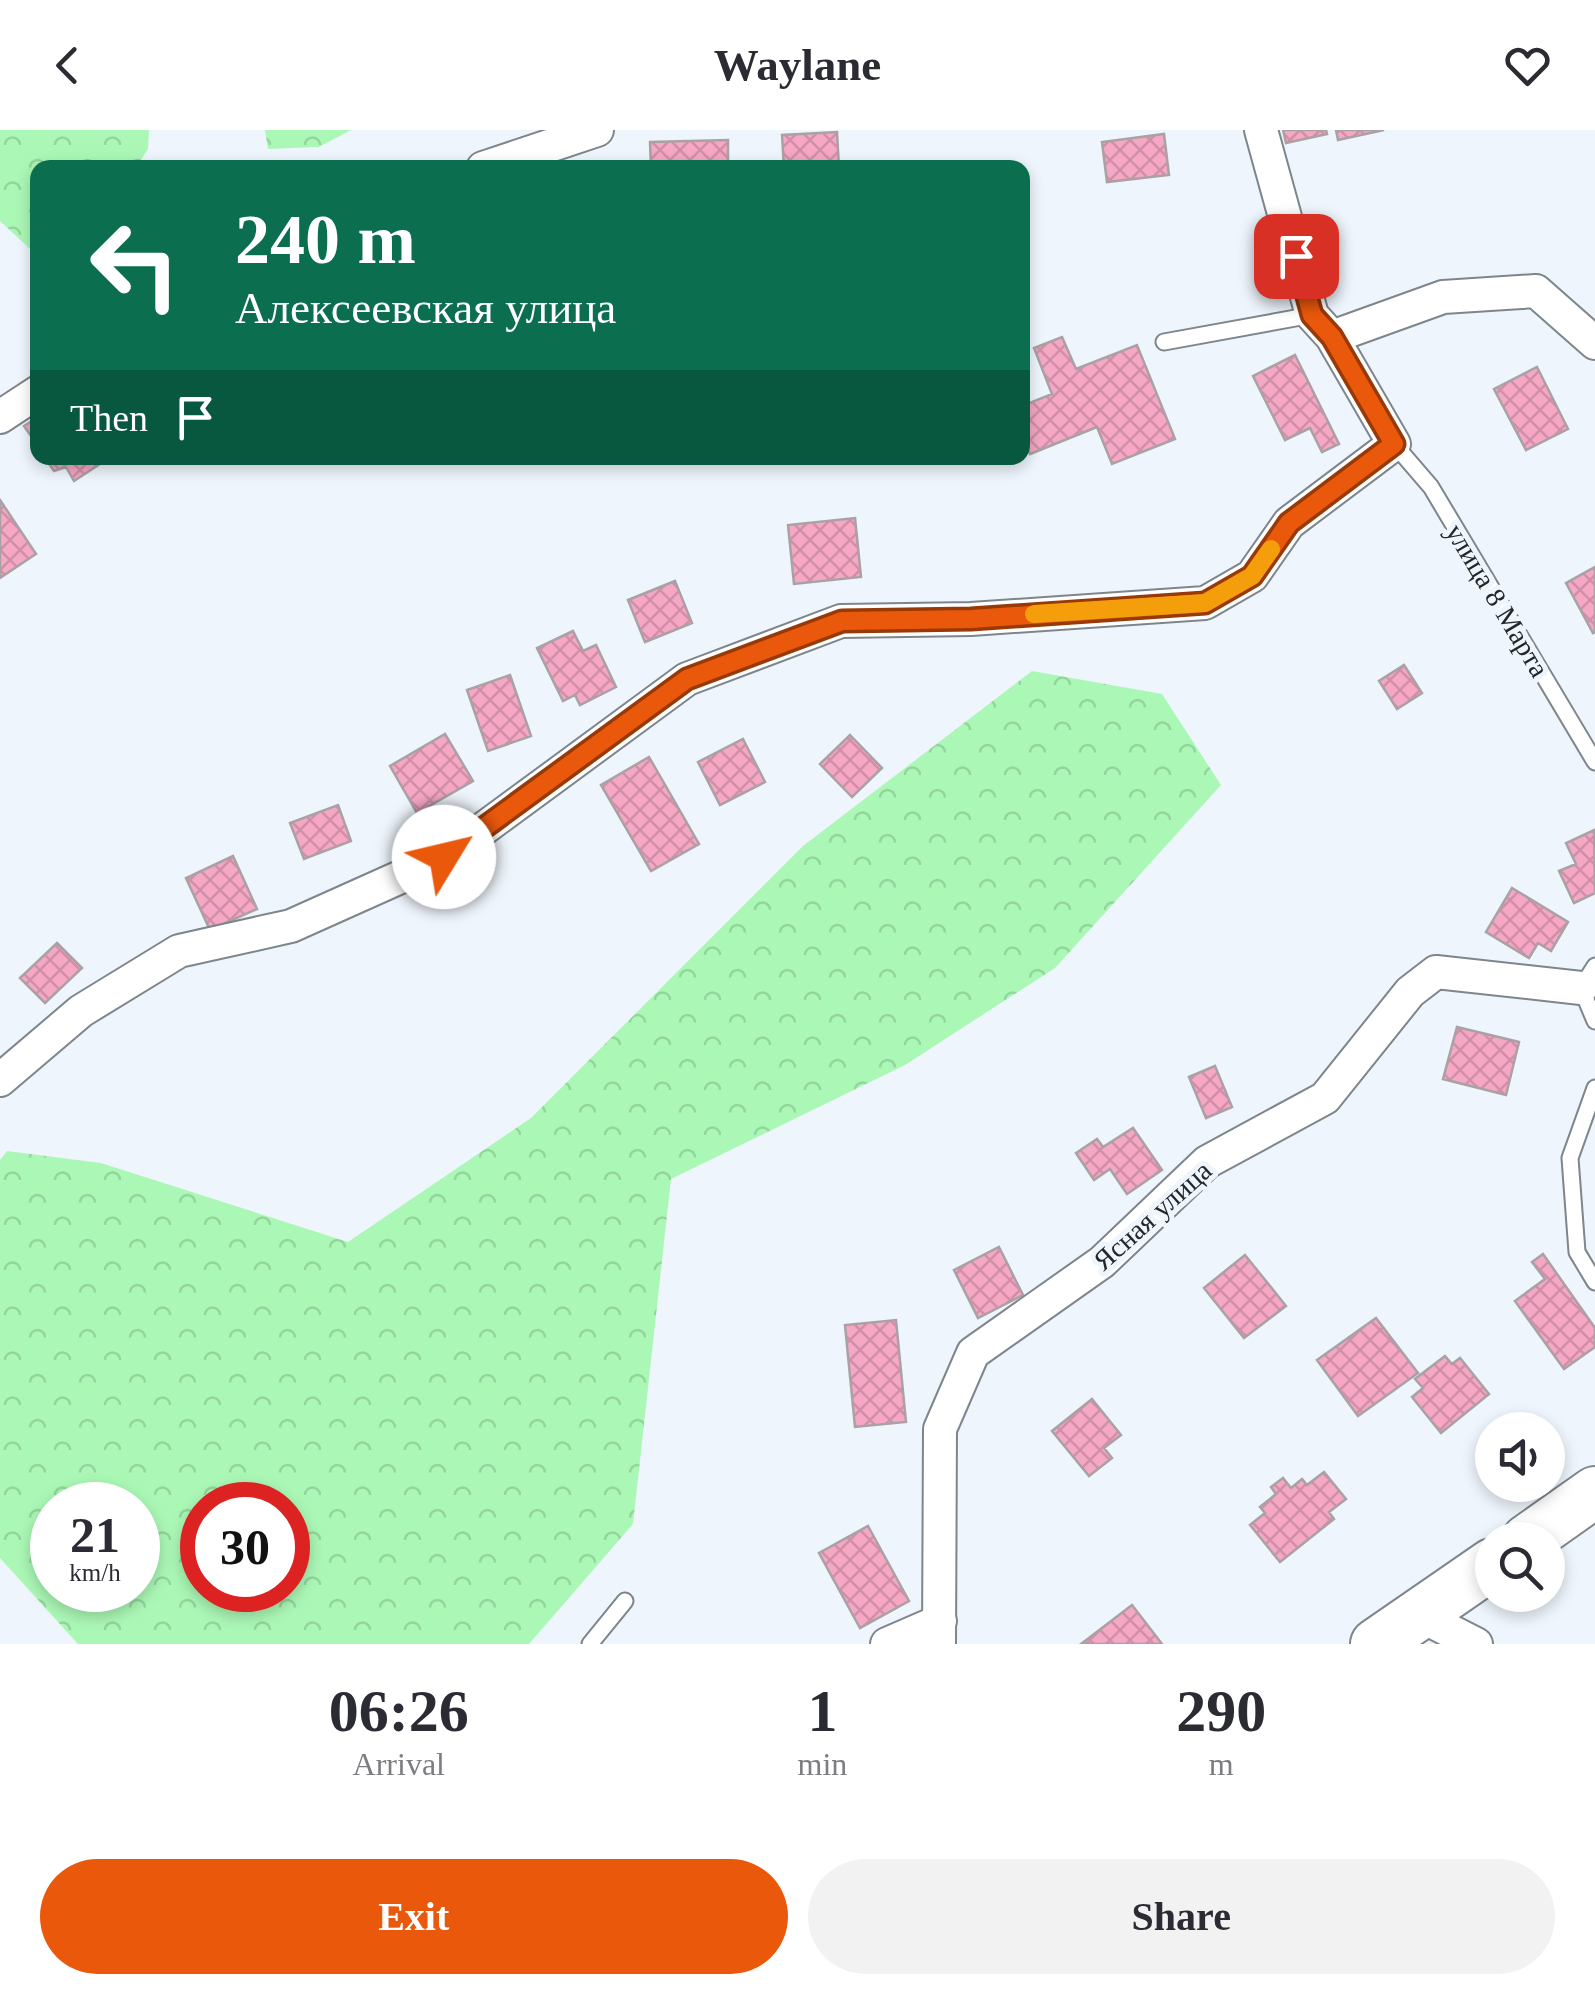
<!DOCTYPE html>
<meta charset="utf-8">
<style>
body{margin:0;font-family:Georgia,serif;background:#f2f2f3;color:#2b2b33;height:100vh;display:flex;flex-direction:column;font-size:38px;white-space:nowrap}
*{box-sizing:border-box;margin:0}
p{font-size:32px;color:#7c7c81}
.icon{flex:none;width:55px;height:55px;fill:none;stroke:currentColor;stroke-width:2;stroke-linecap:round;stroke-linejoin:round}
.map{position:relative;height:1514px;overflow:hidden}
.details{display:flex;flex-direction:column;background:#fff;flex:1}
.details>*{flex:none}
.banner{position:absolute;left:30px;top:30px;width:1000px;height:305px;border-radius:20px;box-shadow:0 5px 15px #0003;background:#0b6e4f;color:#fff;overflow:hidden}
.controls{position:absolute;left:1475px;top:1282px;display:grid;gap:20px}
.controls a{display:grid;place-items:center;width:90px;height:90px;border-radius:50%;background:#fff;box-shadow:0 5px 15px #0003;font-size:50px}
.speed{position:absolute;left:30px;top:1352px;display:flex;gap:20px;font-size:50px;font-weight:700;text-align:center}
.speed>*{display:grid;place-content:center;width:130px;height:130px;border-radius:50%;background:#fff;box-shadow:0 5px 15px #0003;line-height:1}
.speed small{font-size:25px;font-weight:400}
.speed .limit{border:15px solid #d22;background:#fff;color:#111}
.pin{position:absolute;display:grid;place-items:center;width:85px;height:85px;color:#fff;margin:-42px;border-radius:20px;box-shadow:0 5px 15px #0006}
.me{position:absolute;width:110px;margin:-55px;rotate:54deg;stroke-linejoin:round;filter:drop-shadow(0 0 8px #0008)}
.turn{display:flex;align-items:center;gap:35px;height:210px;padding:0 40px;font-size:45px}
.turn .icon{width:130px;height:130px;stroke-width:2.5}
.turn b{display:block;font-size:70px;line-height:85px}
.then{display:flex;align-items:center;height:95px;padding:0 40px;background:#0003;gap:20px;font-size:38px}
.eta{display:flex;justify-content:space-evenly;align-items:center;height:170px;text-align:center}
.eta b{font-size:60px;font-weight:800;line-height:70px}
.action{display:flex;gap:20px;margin-top:auto;padding:20px 40px}
.action a{flex:1;height:115px;border-radius:60px;background:#ea580c;color:#fff;font-size:40px;font-weight:800;line-height:115px;text-align:center}
.action a+a{background:#f2f2f3;color:#2b2b33}
header{display:flex;justify-content:space-between;align-items:center;height:130px;padding:0 40px;background:#fff;font-size:45px;font-weight:800}
.map>svg:first-child{display:block}
.forest{fill:url(#forest-crowns);fill-rule:evenodd}
.building{fill:url(#building-cross-hatch);stroke:#aaa1a4;stroke-width:2.5}
.lines{fill:none;stroke-linecap:round;stroke-linejoin:round}
.lane-casing{stroke:#7e858b;stroke-width:19}
.street-casing{stroke:#7e858b;stroke-width:36}
.primary-casing{stroke:#7e858b;stroke-width:54}
.lane{stroke:#fff;stroke-width:15}
.street{stroke:#fff;stroke-width:32}
.primary{stroke:#fff;stroke-width:50}
.route-casing{stroke:#983908;stroke-width:25}
.route{stroke:#ea580c;stroke-width:18}
.slow{stroke:#f59e0b;stroke-width:18}
.labels{text-anchor:middle;stroke-width:10;stroke-linejoin:round;paint-order:stroke}
.street-label{font-size:28px;fill:#242729;stroke:#eef5fc}
</style>
<header><svg class="icon" aria-label="back" viewBox="0 0 24 24"><path d="M15 5l-7 7 7 7"/></svg>Waylane<svg class="icon" aria-label="heart" viewBox="0 0 24 24"><path d="M12 20l-8-8c-3-5 5-10 8-4 3-6 11-1 8 4z"/></svg></header>
<div class="map">
<svg width="1595" height="1514" viewBox="0 0 1595 1514">
<defs>
<pattern id="forest-crowns" width="20" height="18" patternUnits="userSpaceOnUse" patternTransform="scale(2.5)"><rect width="20" height="18" fill="#abf8b6"/><path d="M2 6a3 3 0 1 1 6 0M12 15a3 3 0 1 1 6 0" fill="none" stroke="#93d59c"/></pattern>
<pattern id="building-cross-hatch" width="8" height="8" patternUnits="userSpaceOnUse" patternTransform="scale(2.5)"><rect width="8" height="8" fill="#f5a7c4"/><path d="M0 0l8 8M0 8l8-8" fill="none" stroke="#d290a8"/></pattern>
</defs>
<rect width="100%" height="100%" fill="#eef5fc"/>
<path class="forest" d="M0,0H149L148,19L136,37L38,38L37,116L29,118L0,91Z
M265,0H351L319,17L268,19Z
M1032,541L1162,564L1221,655L1055,838L905,935L671,1049L633,1394L529,1514H78L0,1428V1030L7,1021L101,1033L348,1112L531,988L803,716ZM138,1375V1460H52V1375ZM202,1375H288V1460H202Z"/>
<path class="building" d="M1283,0H1326L1327,4L1286,13Z
M1336,0H1384L1338,10Z
M837,2L839,38H784L782,5Z
M1164,4L1169,45L1107,52L1102,12Z
M728,10V38H651L650,12Z
M1062,207L1076,239L1137,215L1175,309L1112,334L1097,297L1030,324L1022,304V276L1052,264L1034,218Z
M1295,225L1339,314L1322,322L1310,298L1285,310L1253,246Z
M1537,237L1568,299L1526,320L1494,259Z
M38,287V316L24,296Z
M45,328H109L74,351L66,337L54,341Z
M0,370L36,424L0,448Z
M855,388L861,447L794,454L788,395Z
M1595,437V502L1593,503L1566,453Z
M675,451L692,493L645,512L628,470Z
M573,501L583,521L596,515L616,557L580,575L575,565L563,571L537,518Z
M1404,535L1422,563L1397,579L1379,551Z
M510,545L531,606L488,621L467,560Z
M445,604L473,651L417,683L390,636Z
M850,605L882,638L852,667L820,634Z
M743,609L765,652L720,675L698,632Z
M649,627L699,714L651,741L601,655Z
M338,675L351,711L304,729L290,693Z
M1594,700L1595,763L1574,773L1559,741L1576,734L1566,713Z
M233,726L257,779L210,800L186,748Z
M1512,758L1568,792L1551,821L1538,813L1529,828L1486,802Z
M57,813L82,838L45,873L20,848Z
M1457,897L1519,912L1506,965L1443,949Z
M1215,936L1232,977L1206,988L1189,947Z
M1133,998L1162,1040L1127,1064L1110,1039L1094,1050L1076,1023L1097,1009L1103,1017Z
M999,1117L1023,1165L978,1188L954,1140Z
M1543,1124L1595,1198V1217L1564,1239L1515,1171L1545,1149L1532,1132Z
M1245,1125L1286,1176L1244,1208L1204,1158Z
M1376,1188L1418,1243L1358,1286L1317,1230Z
M896,1190L906,1292L855,1297L845,1195Z
M1445,1226L1452,1234L1460,1228L1489,1264L1441,1303L1412,1267L1423,1258L1415,1249Z
M1092,1269L1121,1305L1104,1318L1112,1328L1089,1346L1052,1301Z
M1324,1342L1346,1369L1329,1382L1334,1389L1280,1432L1250,1395L1265,1383L1260,1377L1276,1364L1271,1357L1283,1348L1291,1358L1302,1349L1307,1355Z
M868,1396L909,1471L860,1498L819,1423Z
M1132,1475L1162,1514H1081Z"/>
<g class="lines">
<defs>
<path id="lane" d="M1164,212L1312,185
M1394,314L1431,357L1595,632
M1595,836L1581,858L1595,891
M1595,958L1570,1028L1577,1122L1595,1152
M590,1514L625,1471"/>
<path id="street" d="M483,38L597,0
M1332,207L1443,167L1536,161L1595,213
M0,287L38,262
M0,950L81,881L179,821L291,796L445,727L687,549L841,491L971,489L1205,473L1252,446L1289,393L1394,314L1332,207L1312,185L1261,0
M1419,1485L1476,1514
M887,1514L940,1491
M939,1514L940,1299L973,1223L1102,1132L1207,1032L1325,968L1410,862L1436,842L1581,858"/>
<path id="primary" d="M1527,1410L1595,1362
M1376,1514L1492,1434"/>
</defs>
<use href="#lane" class="lane-casing"/>
<use href="#street" class="street-casing"/>
<use href="#primary" class="primary-casing"/>
<use href="#lane" class="lane"/>
<use href="#street" class="street"/>
<use href="#primary" class="primary"/>
</g>
<g class="lines">
<defs>
<path id="route" d="M444,727L687,549L842,491L971,489L1205,473L1252,446L1289,393L1394,314L1332,207L1312,185L1296,126"/>
</defs>
<use href="#route" class="route-casing"/>
<use href="#route" class="route"/>
<path class="slow" d="M1034,484L1205,473L1252,446L1271,419"/>
</g>
<g class="labels">
<g class="street-label">
<text transform="translate(1498 470) rotate(59)" y="10">улица 8 Марта</text>
<text transform="translate(1152 1085) rotate(-42)" y="10">Ясная улица</text>
</g>
</g>
</svg>
<div class="controls">
<a><svg class="icon" aria-label="sound" viewBox="0 0 24 24"><path d="M4 9h4l5-4v14l-5-4H4zM17 9q2 3 0 6"/></svg></a>
<a><svg class="icon" aria-label="search" viewBox="0 0 24 24"><circle cx="10" cy="10" r="6"/><path d="M15 15l6 6"/></svg></a>
</div>
<div class="speed"><div>21<small>km/h</small></div><div class="limit">30</div></div>
<div class="pin" style="left:1296px;top:126px;background:#d93025"><svg class="icon" aria-label="arrive" viewBox="0 0 24 24"><path d="M6 21V4h12l-3 4 3 4H6"/></svg></div>
<svg class="me" style="left:444px;top:727px" viewBox="-20 -20 40 40"><circle r="19" fill="#fff"/><path d="M0-13L10 11 0 6-10 11z" fill="#ea580c"/></svg>
<div class="banner">
<div class="turn"><svg class="icon" aria-label="left" viewBox="0 0 24 24"><path d="M17 20v-9H6M10 6l-5 5 5 5"/></svg><div><b>240 m</b>Алексеевская улица</div></div>
<div class="then">Then<svg class="icon" aria-label="arrive" viewBox="0 0 24 24"><path d="M6 21V4h12l-3 4 3 4H6"/></svg></div>
</div>
</div>
<section class="details">
<div class="eta">
<div><b>06:26</b><p>Arrival</p></div>
<div><b>1</b><p>min</p></div>
<div><b>290</b><p>m</p></div>
</div>
<div class="action"><a>Exit</a><a>Share</a></div>
</section>
